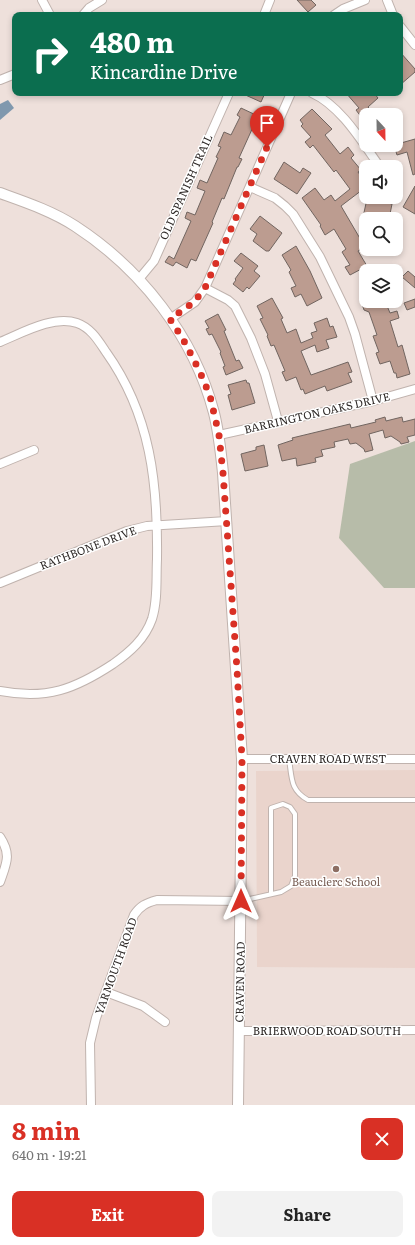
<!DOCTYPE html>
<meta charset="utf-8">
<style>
body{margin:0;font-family:Literata,serif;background:#f2f2f2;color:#222;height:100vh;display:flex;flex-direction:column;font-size:15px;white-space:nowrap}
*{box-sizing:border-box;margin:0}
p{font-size:13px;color:#767676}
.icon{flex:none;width:22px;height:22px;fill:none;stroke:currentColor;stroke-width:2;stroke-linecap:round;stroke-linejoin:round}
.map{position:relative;height:1105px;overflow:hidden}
.details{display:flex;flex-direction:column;background:#fff;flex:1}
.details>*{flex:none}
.banner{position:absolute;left:12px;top:12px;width:391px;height:84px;border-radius:8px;box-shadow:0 2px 6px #0003;background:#0b6e4f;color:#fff;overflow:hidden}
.needle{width:26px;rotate:158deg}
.buttons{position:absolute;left:359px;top:108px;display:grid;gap:8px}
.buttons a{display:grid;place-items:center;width:44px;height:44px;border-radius:8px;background:#fff;box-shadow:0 2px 6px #0003;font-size:20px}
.pin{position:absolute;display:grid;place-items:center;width:34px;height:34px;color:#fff;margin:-41px -17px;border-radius:50% 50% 50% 0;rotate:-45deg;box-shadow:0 0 4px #0007}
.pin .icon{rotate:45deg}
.me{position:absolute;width:44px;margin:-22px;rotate:0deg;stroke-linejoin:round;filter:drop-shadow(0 0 3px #0008)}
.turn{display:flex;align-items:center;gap:14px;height:84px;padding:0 12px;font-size:18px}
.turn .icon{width:52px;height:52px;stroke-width:2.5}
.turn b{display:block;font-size:28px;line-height:34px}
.round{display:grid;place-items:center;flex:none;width:42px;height:42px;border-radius:8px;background:#f2f2f2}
.summary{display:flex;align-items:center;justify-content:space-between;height:68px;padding:0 12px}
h1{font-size:24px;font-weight:700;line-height:30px;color:#d93025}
.cta{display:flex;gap:8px;margin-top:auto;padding:8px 12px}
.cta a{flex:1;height:46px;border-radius:8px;background:#d93025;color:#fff;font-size:16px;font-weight:700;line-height:46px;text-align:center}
.cta a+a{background:#f2f2f2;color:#222}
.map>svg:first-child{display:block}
.built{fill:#ead4cc}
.green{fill:#b7bca9}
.water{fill:#8098ae}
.building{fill:#bc9c90;stroke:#716560}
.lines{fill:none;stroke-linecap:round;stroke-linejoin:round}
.service-casing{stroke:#c0b3ae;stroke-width:6}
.minor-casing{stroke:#c0b3ae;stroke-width:10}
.tertiary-casing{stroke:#c0b3ae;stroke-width:12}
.service{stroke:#fff;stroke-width:4}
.minor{stroke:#fff;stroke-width:8}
.tertiary{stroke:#fff;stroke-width:10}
.route{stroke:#d93025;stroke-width:7;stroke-dasharray:0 12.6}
.education-dot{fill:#8d6e63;stroke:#fff;stroke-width:1.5}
.labels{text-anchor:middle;stroke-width:3;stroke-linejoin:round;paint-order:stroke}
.street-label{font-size:11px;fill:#2e2927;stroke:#fff}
.education-label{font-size:11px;fill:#785e54;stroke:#fff}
</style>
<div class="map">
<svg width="415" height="1105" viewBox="0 0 415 1105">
<rect width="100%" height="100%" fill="#eee0db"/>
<path class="built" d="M415,770V968L257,967L256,771Z"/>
<path class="green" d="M415,441V588H384L339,538L350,464Z"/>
<path class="water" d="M8,100L14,108L0,120V104Z"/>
<path class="building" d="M297,0H311L316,5L308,12Z
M400,52L415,69V72L400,85Z
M241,93H265L261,102Z
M346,93H374L378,98L368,107L375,115H365L362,118L356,110L359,108Z
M241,108L258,116L239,158L242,159L238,167H237L224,199L222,198L212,222L213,223L196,261L191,259L187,268L176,262L173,266L165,262L169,256L174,259L191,221L185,218L187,212L195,215L205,191L197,188L200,180L207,183L218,158L216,157L221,147L218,146L224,132L231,135L240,117L237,115Z
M312,109L332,129L325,135L340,154L348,147L354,155L351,158L361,170L358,172L366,183V187L341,206L365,247L358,251L367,266L350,275L345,267L350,265L342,252L346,249L334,229L325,235L320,226L321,225L302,198L315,188L324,200L331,195L335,201L350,189L336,170L334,172L313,145L310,148L305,142L311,137L301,126L303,124L300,120Z
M415,139V174L413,175L407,152L397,155L394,145Z
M284,162L300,173L303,168L311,173L297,194L274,179Z
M415,186V214L403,207Z
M367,199L392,204L389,219H374L363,217Z
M260,216L282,233L269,251H266L253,241L257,234L250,229Z
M296,246L310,271L322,298L307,306L301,294L295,297L291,288L296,286L289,272L291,270L282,255Z
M241,253L258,266L254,271L260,276L249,289L247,287L243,292L233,284L236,280L235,279L243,268L234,261Z
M408,271L415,277V288L402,277Z
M272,298L283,318L281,319L287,333L296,329L301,343L313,338L311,333L317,331L314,323L327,318L330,327L333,326L337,337L326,340L329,348L317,352L315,345L301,351L311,375L348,362L352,372L348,373L352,382L327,391L325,386L305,394L303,389L301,390L296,377L286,381L282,372L285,371L274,345L271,346L267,336L268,335L260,319L263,318L257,306Z
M415,299V307L407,310L404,303Z
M364,301H385L390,313L397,311L399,318L390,321L398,347L402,345L410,374L397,378L396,373H394L390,361L380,364L376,353L379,352L373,336L377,335L369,312L364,310L362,304Z
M218,314L226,330L224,331L236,361L239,360L243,368L226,375L223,367L225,366L220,353L221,352L212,334L209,335L206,329L209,328L205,321Z
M246,380L247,383H249L255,403L232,410L228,395L231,394L228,385Z
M385,417L386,421L402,417L403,422L415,419V435L407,437L409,442L401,444L400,442L391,436L385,438L383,430L369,434L373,450L365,452L364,449L356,443L350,444L348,439L334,442L335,447L321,450L323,456L315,458L316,462L297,466L296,458L282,461L278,445L293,440L292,438L350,424L351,428L376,422L375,420Z
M264,445L268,466L245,471L241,454L256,450V447Z"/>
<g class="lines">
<defs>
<path id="service" d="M289,759C292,778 290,790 308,800H415
M241,901L281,892L291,886L295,876V814L290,807L283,804L271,808V894"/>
<path id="minor" d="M42,0L50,15
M387,0L393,15
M83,15L89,8L102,0
M264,15L270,0
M334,15L343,9L365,0
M400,26L415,45
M0,80L15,74
M312,93C341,106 362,142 380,167
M250,187L275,198L285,206L293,214L320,257L349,317L355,334L373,401
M139,279L154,261L229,93
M205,288L228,300L235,306L251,338L265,374L278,421
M170,319L195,302L205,288L291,93
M0,342C22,333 53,315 77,323C91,328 98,340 106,352C151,415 158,484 157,559C156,579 158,600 152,619C145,639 130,652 113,664C75,689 47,700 0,691
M219,435L373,401L415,389
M0,464L34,450
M0,583L127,531L147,526L227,521
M242,759H415
M0,837C12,855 6,864 0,882
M106,992L143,1006L165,1022
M239,1031L415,1030
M91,1105L90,1043L96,1018L134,915C140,906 146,903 157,900L241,901"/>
<path id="tertiary" d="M0,193C25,202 52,211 75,226C141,269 194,336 214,413C219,433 221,453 223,473L242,759L238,1105"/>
</defs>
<use href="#service" class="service-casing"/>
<use href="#minor" class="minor-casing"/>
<use href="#tertiary" class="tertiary-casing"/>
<use href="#service" class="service"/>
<use href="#minor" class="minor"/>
<use href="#tertiary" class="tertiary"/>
</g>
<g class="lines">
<path class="route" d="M241,901L242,759L237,669L223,473L219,435L210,396L200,372L183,339L170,319L194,302L205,288L267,147"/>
</g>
<circle class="education-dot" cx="336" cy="869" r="4"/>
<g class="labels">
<g class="street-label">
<text transform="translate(186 187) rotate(-66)" y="4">OLD SPANISH TRAIL</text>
<text transform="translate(317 413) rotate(-13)" y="4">BARRINGTON OAKS DRIVE</text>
<text transform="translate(88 548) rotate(-21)" y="4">RATHBONE DRIVE</text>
<text x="328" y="763">CRAVEN ROAD WEST</text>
<text transform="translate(116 966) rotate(-70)" y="4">YARMOUTH ROAD</text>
<text transform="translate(240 982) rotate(-89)" y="4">CRAVEN ROAD</text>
<text x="327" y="1035">BRIERWOOD ROAD SOUTH</text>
</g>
<g class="education-label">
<text x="336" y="886">Beauclerc School</text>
</g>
</g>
</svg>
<div class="buttons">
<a><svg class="needle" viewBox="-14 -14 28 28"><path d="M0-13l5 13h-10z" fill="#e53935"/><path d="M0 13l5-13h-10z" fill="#767676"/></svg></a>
<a><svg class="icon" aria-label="sound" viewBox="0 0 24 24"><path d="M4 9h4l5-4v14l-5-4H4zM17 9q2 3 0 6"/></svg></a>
<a><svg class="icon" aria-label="search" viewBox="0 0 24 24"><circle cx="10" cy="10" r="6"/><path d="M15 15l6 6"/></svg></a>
<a><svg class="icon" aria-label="layers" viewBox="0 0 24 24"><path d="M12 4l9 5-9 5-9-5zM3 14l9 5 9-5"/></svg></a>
</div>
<div class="pin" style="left:267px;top:147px;background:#d93025"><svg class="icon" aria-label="arrive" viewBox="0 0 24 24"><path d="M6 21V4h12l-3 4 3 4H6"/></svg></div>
<svg class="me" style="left:241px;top:901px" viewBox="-20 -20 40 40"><path d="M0-17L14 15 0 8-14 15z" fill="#d93025" stroke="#fff" stroke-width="4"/></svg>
<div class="banner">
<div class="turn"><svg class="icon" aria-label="right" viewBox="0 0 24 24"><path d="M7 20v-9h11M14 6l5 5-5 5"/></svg><div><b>480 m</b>Kincardine Drive</div></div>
</div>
</div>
<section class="details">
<div class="summary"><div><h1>8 min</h1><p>640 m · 19:21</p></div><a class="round" style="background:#d93025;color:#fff"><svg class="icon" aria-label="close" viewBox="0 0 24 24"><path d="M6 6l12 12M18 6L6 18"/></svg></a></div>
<div class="cta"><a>Exit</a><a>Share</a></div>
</section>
